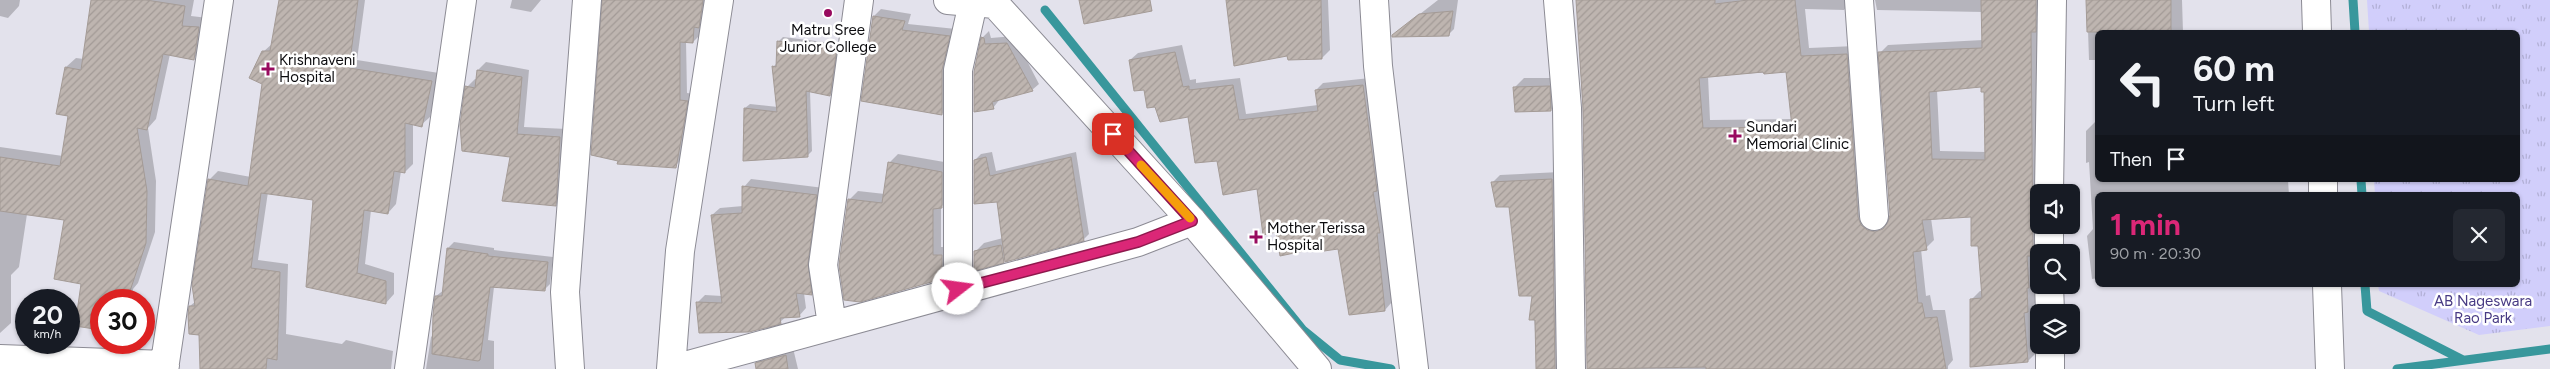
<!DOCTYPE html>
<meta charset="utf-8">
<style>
body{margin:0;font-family:Figtree,sans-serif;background:#242831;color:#f1f3f6;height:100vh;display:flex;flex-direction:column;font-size:19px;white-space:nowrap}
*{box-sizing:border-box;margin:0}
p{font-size:16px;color:#9ea1a6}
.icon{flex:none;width:28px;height:28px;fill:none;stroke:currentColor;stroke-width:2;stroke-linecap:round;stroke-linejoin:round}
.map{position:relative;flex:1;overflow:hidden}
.sheet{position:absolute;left:2095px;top:192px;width:425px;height:95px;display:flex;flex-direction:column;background:#171b24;border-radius:8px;box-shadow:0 1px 4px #0004}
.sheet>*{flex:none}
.banner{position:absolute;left:2095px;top:30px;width:425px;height:152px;border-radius:8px;box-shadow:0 1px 4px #0004;background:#171b24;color:#f1f3f6;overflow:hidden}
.controls{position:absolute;left:2030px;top:184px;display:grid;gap:10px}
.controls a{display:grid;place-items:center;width:50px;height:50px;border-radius:8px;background:#171b24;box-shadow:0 1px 4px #0004;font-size:25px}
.speed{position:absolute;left:15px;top:289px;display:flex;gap:10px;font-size:25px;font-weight:700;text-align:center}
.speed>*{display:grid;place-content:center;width:65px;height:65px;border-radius:50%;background:#171b24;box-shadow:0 1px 4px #0004;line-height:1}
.speed small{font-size:12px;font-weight:400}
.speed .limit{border:8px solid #d22;background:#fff;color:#111}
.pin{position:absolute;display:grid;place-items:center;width:42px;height:42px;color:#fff;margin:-21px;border-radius:10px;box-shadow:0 2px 8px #0006}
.me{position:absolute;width:55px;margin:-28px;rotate:75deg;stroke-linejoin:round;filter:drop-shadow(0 0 4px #0008)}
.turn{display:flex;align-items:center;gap:18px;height:105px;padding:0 15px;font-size:22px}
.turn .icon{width:65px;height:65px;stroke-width:2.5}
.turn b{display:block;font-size:35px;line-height:42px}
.then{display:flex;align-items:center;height:48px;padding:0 15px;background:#0003;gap:10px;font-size:19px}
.round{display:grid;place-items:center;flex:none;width:52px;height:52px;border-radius:8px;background:#242831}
.head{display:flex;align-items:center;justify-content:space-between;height:85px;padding:0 15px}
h1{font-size:30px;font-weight:700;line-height:38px;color:#db2777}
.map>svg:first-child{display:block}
.grass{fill:url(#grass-tufts)}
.shadow{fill:#0003;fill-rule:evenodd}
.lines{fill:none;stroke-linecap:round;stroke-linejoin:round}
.stream{stroke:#38979c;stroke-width:9}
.building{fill:url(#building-hatch);stroke:#a49b96;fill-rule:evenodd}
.minor-casing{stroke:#8c8b94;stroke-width:30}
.primary-casing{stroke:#8c8b94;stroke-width:30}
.minor{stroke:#fff;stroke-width:28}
.primary{stroke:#fff;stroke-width:28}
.route-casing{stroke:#8e194d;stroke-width:12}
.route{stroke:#db2777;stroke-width:9}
.slow{stroke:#f59e0b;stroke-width:9}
.poi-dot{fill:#980b5f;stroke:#fff;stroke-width:2}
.labels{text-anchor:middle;stroke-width:5;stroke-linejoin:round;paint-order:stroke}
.poi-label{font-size:15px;fill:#0b0b0e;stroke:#fff;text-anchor:start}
.park-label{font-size:15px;fill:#483b84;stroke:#fff}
</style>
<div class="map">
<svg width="2550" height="369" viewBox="0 0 2550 369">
<defs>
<pattern id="grass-tufts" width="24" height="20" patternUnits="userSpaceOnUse" patternTransform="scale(1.25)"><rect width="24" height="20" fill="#d1cefb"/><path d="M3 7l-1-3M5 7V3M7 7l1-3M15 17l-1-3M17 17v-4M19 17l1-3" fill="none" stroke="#b2b0d6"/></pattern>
<pattern id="building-hatch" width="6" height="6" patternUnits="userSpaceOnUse" patternTransform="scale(1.25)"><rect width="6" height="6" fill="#beb5b0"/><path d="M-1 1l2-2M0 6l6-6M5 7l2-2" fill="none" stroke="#a29a96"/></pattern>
</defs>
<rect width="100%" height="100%" fill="#e3e2ec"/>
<path class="grass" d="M2367,0H2550V326L2479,335L2379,291L2378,285H2518V195H2375L2374,180H2518V32H2369Z"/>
<path class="shadow" d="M0,0H20L19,6L8,18L0,16Z
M93,0H194L191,16L208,18L203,49L194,58L170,54L156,119L148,128L156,181L155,232L138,283L133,289L131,300H101V329L76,325L82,283L66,219L27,214L19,267L11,275V323L0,333V147L63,156L69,115L57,113L66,67L76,58L84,59Z
M280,0H365L357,60L439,73L430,117L421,125L413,124V164L405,172L401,171L396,204L388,213L371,210L365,264L394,273V294L386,303L307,286L314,199L268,192L258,260L288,264L286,334L342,344L346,340L393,351L391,369H202L200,333L190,306L196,301L209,180L218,171L251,177L263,83V52L273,43Z
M512,0H541L531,12L510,8Z
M604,0H709L705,20L700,25V35L693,42L686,41L687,93L694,94L682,159L675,166Z
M1227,0H1328L1330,50L1322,58L1289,54Z
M1438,0H1458L1454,29L1449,34L1393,35Z
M1577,0H1852L1844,10L1805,9L1809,48L1855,46L1884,224L1889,222L1891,215L1880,53L1888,45L1983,40V12L1877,10L1875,0H2044L2039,192L2041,247L2035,252L2037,279L2034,281L2035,303L2032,307L2036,353L2028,361L1972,299L1980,291H1983L1979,245L1972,215L1931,218L1934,240L1926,248L1921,249L1926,296L1930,295L1933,310H1945L1953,360L1948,366V369H1588L1586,178ZM1787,71L1792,119L1710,120L1708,76ZM1982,86L1985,91L1986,152L1940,151L1937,90Z
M2087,0H2182L2183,32H2098V60H2089Z
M881,9L911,14L908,24L956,29L949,107L942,114L874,16Z
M989,31L991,38L1014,36L1039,84L1032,90L1000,99L993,108L975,111L982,38Z
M783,37L841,44L835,89L830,94L810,91L812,151L807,156L745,108L750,104L778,107L773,67L777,63L778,42Z
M1182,45L1190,80L1196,79V83L1240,78L1246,114L1318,105L1316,90L1323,83L1370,78L1392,302L1385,310L1339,248L1324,246L1277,230L1258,188L1218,160L1190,116L1156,105L1130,60L1138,53Z
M486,62L529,70L524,127L567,129L563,197L555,205L512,156L467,87L475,79H477L478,70Z
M1524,78H1558L1560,101L1551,110L1515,87Z
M2096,121H2098V180H2288L2289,195H2098V278L2092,279L2087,236L2093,229L2089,162L2086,163V131Z
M992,152L996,171L1076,152L1089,234L1084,239L1006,259L1003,261L975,252L984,243L1003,238L998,200L975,160L981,154Z
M898,154L950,163V198L941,207V247H950V270L942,278L849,200L858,191L885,194L889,163Z
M1560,172L1566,369H1537L1533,295L1510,206L1492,183L1500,175Z
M751,179L824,188L819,287L811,294L804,293L806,308L799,316H787L780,322L697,303L705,295L722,296L712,215L720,208L743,206L744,187Z
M454,242L494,248V250L553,257L550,284L544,290L494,287L488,340L494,341V369H426L431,337L434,334L436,296L444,290L448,248Z
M793,348L798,369H757L756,363L764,356Z"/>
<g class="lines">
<path class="stream" d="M2353,0L2355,32
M1045,10L1303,330L1340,360L1391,369
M2361,180L2362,195
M2365,285L2367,311L2463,360
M2397,369L2550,349"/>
</g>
<path class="building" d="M91,0H146L185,6L182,26L199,27L194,60L163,54L147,130L137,128L147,191L146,243L129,294L125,293L124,300H101V330L75,326L81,284L54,279L64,220L0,211V157L60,166L68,116L56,114L65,67L81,70Z
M279,0H358L349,68L432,81L422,127L405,123V173L394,171L388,214L364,210L357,273L386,281V304L306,287L313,200L261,193L251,268L280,272L277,360L267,358L266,369H200L199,335L189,334L188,315L189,306H195L192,285L208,179L248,186L262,84L249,78L262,51H270Z
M602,0H703L699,28L694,27L693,43L680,42V100L688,101L676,168L617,164L618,161L591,155Z
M1079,0H1150L1152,11L1084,24Z
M1226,0H1321L1322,59L1288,60L1287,56L1234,66Z
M1576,0H1715V4L1748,0H1795L1801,56L1847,54L1858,217L1861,225L1867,230L1875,232L1883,229L1888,222L1890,215L1878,52L1982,48L1981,0H2036V32H2031L2033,256H2027L2029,288H2027L2028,312L2024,313L2028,362L1970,367V299L1982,298L1978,246H1971V217L1922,220L1927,250L1913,252L1918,303H1922L1925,318L1937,317L1946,369H1706V367L1587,369L1583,108ZM1763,72L1764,74L1786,72L1792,127L1703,128L1699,78ZM1981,87V92H1984L1985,160L1932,159L1929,92Z
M2086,0H2171V32H2087Z
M1453,11L1449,36L1392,37V35L1419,14Z
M873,16L905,21L902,30L950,36L942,70V115L861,101Z
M981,37L984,38L985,44L1007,43L1033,91L992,102L994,109L974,112V72Z
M777,41L837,48L830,96L806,91L808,157L743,161L744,108L777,112L772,66L776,67Z
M1175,52L1183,87L1189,86V90L1233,85L1239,120L1318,111L1315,90L1363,85L1377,191L1373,192L1380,233H1377L1385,311L1349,315L1338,249L1324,251L1323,247L1280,256L1276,232L1263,235L1257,189L1223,195L1217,161L1195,163L1188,117L1160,122L1155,107L1147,108L1144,90L1134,91L1129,60Z
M477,70L522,77L517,134L560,137L556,206L502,201L510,157L462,151L460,125L465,86L475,88Z
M1550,86L1551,111L1515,112L1513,87Z
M986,157L990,176L1071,157L1084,241L1005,262L997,202L974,204V160Z
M888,162L942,172V208L933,209V255H942V279L860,302L844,300L839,265L848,199L882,203Z
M1552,179L1555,369H1536L1535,320H1529L1532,296H1519L1509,207H1496L1491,182Z
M742,186L817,195L808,263L812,295L796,293L800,317L780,318L781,324L749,332L699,333L696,302L722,303L711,215L742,213Z
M1001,245L1004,263L974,271V251Z
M447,248L488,254V256L548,262L545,291L490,287L480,360L478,361L432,354L433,315L435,296H442Z
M786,355L788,369H756L755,363Z"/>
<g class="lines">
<defs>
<path id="minor" d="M1374,0L1378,66L1414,369
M1558,0L1567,108L1571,369
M1859,0L1874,216
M2316,0L2317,32
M2323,180V195
M2049,192L2052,0
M2049,225V252
M2049,285L2050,312
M2327,285L2330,369
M958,289V70L973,3
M832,325L823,265L859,0
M2050,345V369
M0,359L165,365
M164,369L219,0
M409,369L462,0
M570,369L565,292L587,0
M671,369L680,251L719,0
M674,369L1138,242L1192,221"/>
<path id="primary" d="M948,0L995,4L1192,221L1317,369"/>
</defs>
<use href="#minor" class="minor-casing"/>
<use href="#primary" class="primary-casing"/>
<use href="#minor" class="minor"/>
<use href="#primary" class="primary"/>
</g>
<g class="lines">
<defs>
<path id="route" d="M958,289L1138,242L1192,221L1113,134"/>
</defs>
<use href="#route" class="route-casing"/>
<use href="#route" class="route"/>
<path class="slow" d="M1141,165L1190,218"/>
</g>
<g class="poi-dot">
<circle cx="828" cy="13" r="5"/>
<path d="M265.5 61.5h5v5h5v5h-5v5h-5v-5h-5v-5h5z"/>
<path d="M1732.5 128.5h5v5h5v5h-5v5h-5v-5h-5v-5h5z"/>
<path d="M1253.5 229.5h5v5h5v5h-5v5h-5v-5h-5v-5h5z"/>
</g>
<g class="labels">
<g class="poi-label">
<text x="828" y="35" text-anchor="middle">Matru Sree<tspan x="828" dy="17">Junior College</tspan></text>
<text x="279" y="65">Krishnaveni<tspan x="279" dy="17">Hospital</tspan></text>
<text x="1746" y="132">Sundari<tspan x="1746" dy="17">Memorial Clinic</tspan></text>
<text x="1267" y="233">Mother Terissa<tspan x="1267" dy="17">Hospital</tspan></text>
</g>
<g class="park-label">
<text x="2483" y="306">AB Nageswara<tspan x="2483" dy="17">Rao Park</tspan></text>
</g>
</g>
</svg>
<div class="controls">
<a><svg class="icon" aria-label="sound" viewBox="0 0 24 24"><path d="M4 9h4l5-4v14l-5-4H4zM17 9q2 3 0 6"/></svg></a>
<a><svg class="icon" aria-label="search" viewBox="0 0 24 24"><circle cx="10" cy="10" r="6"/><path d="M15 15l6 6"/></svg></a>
<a><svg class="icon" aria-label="layers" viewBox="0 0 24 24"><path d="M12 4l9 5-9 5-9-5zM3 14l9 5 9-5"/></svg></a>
</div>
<div class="speed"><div>20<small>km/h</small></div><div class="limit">30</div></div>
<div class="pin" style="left:1113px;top:134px;background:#d93025"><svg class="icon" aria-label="arrive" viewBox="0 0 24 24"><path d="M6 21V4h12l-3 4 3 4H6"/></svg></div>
<svg class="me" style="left:958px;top:289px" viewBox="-20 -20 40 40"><circle r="19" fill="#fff"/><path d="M0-13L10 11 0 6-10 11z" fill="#db2777"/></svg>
<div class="banner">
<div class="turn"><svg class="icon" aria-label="left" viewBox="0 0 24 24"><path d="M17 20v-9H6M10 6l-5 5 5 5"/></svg><div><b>60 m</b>Turn left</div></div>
<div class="then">Then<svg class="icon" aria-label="arrive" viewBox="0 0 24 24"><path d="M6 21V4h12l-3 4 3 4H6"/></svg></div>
</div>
<section class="sheet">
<div class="head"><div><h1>1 min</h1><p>90 m · 20:30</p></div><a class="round"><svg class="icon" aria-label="close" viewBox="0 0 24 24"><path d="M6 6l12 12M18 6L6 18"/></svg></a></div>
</section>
</div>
